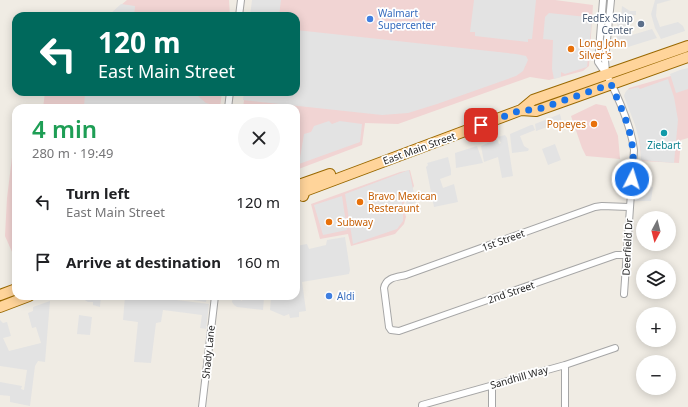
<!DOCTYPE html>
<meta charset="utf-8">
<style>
body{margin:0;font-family:"Noto Sans",sans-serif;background:#f6f6f6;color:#202124;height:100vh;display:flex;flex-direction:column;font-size:15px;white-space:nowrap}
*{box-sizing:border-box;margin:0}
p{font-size:13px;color:#757577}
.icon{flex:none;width:22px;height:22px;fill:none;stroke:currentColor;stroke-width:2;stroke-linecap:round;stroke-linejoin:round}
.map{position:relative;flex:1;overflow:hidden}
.sheet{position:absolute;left:12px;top:104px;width:288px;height:196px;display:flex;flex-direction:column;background:#fff;border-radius:12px;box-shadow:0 2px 10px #0003}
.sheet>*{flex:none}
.guide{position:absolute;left:12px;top:12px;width:288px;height:84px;border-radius:12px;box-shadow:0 2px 10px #0003;background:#00695c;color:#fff;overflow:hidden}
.needle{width:26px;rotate:187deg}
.tools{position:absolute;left:636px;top:211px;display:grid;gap:8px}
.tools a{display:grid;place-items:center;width:40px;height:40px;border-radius:50%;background:#fff;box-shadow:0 2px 10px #0003;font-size:20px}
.pin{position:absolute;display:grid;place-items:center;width:34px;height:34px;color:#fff;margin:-17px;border-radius:8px;box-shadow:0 2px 6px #0006}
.me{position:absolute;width:44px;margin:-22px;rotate:5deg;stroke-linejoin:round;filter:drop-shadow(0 0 3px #0008)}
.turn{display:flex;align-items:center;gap:14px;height:84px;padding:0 20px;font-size:18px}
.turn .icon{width:52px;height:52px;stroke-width:2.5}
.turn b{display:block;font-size:28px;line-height:34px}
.round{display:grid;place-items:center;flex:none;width:42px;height:42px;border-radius:21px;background:#f6f6f6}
.summary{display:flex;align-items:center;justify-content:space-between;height:68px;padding:0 20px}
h1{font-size:24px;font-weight:600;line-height:30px;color:#1e9e55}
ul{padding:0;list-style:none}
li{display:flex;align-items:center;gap:12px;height:60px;padding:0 20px}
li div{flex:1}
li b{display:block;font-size:15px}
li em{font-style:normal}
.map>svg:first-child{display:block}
.commercial{fill:#f1d4d3}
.parking{fill:#e3e3e3}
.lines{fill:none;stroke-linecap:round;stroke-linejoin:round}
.minor-casing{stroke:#a6a6a6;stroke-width:8}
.primary-casing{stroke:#996800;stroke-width:12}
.minor{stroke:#fff;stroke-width:6}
.primary{stroke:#ffd49a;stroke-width:10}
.route{stroke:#1a73e8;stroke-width:7;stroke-dasharray:0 12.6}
.shop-dot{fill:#3f7fe0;stroke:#fff;stroke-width:1.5}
.service-dot{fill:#5c6f8a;stroke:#fff;stroke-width:1.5}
.food-dot{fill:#e8710a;stroke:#fff;stroke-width:1.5}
.culture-dot{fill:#0f9aa8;stroke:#fff;stroke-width:1.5}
.labels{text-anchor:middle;stroke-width:3.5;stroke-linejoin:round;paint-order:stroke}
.shop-label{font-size:10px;fill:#366cbe;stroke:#fff;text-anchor:start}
.service-label{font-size:10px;fill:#4e5e75;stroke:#fff;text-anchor:end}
.food-label{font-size:10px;fill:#c56008;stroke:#fff;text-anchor:start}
.culture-label{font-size:10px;fill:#0d838f;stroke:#fff}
.street-label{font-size:10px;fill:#1f1f1f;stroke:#fff}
</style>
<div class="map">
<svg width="688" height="407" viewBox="0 0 688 407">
<rect width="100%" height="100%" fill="#f0ece4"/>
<path class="commercial" d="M127,0H229L230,16H108Z
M254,0H555L593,5L589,66L583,71L549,80L530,77L398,124L365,123L362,145L296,170V108H243L245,92H296V16H253Z
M688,71V138L681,140L679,163L642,161L637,126L625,95L629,88Z
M45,92H222L220,108H43Z
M596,104L606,106L618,136L620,159L586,156L582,148L571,116Z
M15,133H16V261L5,236L7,198Z
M410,170L414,186L403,205L406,217L404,224L395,234L351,246L348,234L320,239L311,204L400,172Z"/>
<path class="parking" d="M252,0H281L279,16H250Z
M474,0H536L532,39H528V42L475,36V32H470Z
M655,0H671L657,4L656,16L660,27L678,22L683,26L685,31L661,39L655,28L651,14Z
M121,4L135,6L134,16H108Z
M622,6L630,11H636V15H630L628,33L632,35L652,29L657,38L628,47L626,42L621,46L615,38L621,32H617V19L621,20Z
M549,13L587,17V20H592L587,67L565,74L561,72V77L554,79L552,69L553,40L543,39L545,17Z
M296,30L516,54L526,56L528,60L523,71L516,76L437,104L408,113L382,115L243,100L244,92H296Z
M688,68V89L676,93L670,74L680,70Z
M668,79L674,97L678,120L674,163L641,160L640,143L635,125L624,96L625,93L627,90L638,87L640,89Z
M85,92H196L198,96L206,103L218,106V108H84Z
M560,114L562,122L536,131L535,124Z
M329,121L332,124L340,121L362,124L360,142L299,164L304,134L311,132L314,126Z
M531,125H533L535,130L520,136L524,146L529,149L528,151L512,153L510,134Z
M505,135L507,138L513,176L502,178L498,157L484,162L481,146L497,139L499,144L501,143L498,137Z
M555,144L561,160L548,165L542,149Z
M477,146L483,163L456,168L455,153Z
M448,157L451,170V175L440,179L443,188L454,184L458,202L434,207L426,167L428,165L427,163Z
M409,170L416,203L407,205L406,202L403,199L401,207L403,213V221L397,229L353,244L345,194Z
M635,185L653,187L651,201H634Z
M342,196L347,230L323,235L314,205Z
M345,237L350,270L349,274L302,282L306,311L299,312V317L290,318L289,314L284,316L270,310L271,298L270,296H296V246L307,244L309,249L326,245L327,240Z
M80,296H101L100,307L93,305V302H88L83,299L80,300Z
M125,296H144L209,304L206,329L200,328L202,315L163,310L161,322L156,323L151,363L134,362L138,322L123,320Z
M166,296H207L206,302Z
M233,296H239V299L242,301L243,296L264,298L263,310L237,307L234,305L232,302Z
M50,301L45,362L38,361L35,366L30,406L10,402V396L0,395V382L22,386L21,389L24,390L27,370L0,366V320L3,323L7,322L11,336L3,338L9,351L41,343L36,327L32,328L28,313L33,311V307Z
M79,315L92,317L90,335L77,334Z"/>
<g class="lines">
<defs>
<path id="minor" d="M603,0L598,62C613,82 631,125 634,150L624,294
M239,16L241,0
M606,72L605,60L611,0
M228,108L230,92
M627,255H616L399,331L391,330L389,327L384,288C386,277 398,277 406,275L595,207L602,206L629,207
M492,385V407
M202,407L215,296
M422,407V405L565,365L615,348
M565,407V365"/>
<path id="primary" d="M521,110L536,111L688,57
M296,186L330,174
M303,196L305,191L521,110L533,100L688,46
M0,295L16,289
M0,307L29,296"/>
</defs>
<use href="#minor" class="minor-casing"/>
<use href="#primary" class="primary-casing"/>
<use href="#minor" class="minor"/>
<use href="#primary" class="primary"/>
</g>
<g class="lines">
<path class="route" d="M481,125L521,110H536L611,84C626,120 637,139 632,179"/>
</g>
<g class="shop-dot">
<circle cx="370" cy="19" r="4"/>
<circle cx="329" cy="296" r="4"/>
</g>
<circle class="service-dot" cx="641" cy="24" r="4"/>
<g class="food-dot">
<circle cx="571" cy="49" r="4"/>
<circle cx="594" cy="124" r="4"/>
<circle cx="360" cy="202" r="4"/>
<circle cx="329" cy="222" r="4"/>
</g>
<circle class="culture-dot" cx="664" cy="133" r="4"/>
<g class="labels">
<g class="shop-label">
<text x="378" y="17">Walmart<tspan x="378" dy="12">Supercenter</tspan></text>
<text x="337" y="300">Aldi</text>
</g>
<g class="service-label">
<text x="633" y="22">FedEx Ship<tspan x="633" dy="12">Center</tspan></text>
</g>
<g class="food-label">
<text x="579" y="47">Long John<tspan x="579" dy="12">Silver's</tspan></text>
<text x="586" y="128" text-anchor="end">Popeyes</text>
<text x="368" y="200">Bravo Mexican<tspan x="368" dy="12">Resteraunt</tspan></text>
<text x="337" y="226">Subway</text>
</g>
<g class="culture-label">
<text x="664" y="149">Ziebart</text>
</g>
<g class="street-label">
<text transform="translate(419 148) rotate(-20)" y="4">East Main Street</text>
<text transform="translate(503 240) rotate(-20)" y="4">1st Street</text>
<text transform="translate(627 247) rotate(-87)" y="4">Deerfield Dr</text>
<text transform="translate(511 292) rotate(-19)" y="4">2nd Street</text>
<text transform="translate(208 352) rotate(-84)" y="4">Shady Lane</text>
<text transform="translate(519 377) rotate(-16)" y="4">Sandhill Way</text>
</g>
</g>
</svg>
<div class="tools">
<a><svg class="needle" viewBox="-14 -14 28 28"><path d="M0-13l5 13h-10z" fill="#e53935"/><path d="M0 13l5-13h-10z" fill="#757577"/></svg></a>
<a><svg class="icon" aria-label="layers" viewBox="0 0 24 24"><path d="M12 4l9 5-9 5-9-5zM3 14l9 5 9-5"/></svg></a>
<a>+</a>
<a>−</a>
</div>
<div class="pin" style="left:481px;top:125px;background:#d93025"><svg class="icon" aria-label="arrive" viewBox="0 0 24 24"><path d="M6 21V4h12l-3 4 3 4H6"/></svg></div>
<svg class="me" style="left:632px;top:179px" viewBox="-20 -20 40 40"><circle r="17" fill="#1a73e8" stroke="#fff" stroke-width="3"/><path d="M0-11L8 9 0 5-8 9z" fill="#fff"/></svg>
<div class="guide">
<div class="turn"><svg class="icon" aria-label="left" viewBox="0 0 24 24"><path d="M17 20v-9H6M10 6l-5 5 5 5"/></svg><div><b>120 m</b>East Main Street</div></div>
</div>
<section class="sheet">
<div class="summary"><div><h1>4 min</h1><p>280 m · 19:49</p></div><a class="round"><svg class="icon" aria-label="close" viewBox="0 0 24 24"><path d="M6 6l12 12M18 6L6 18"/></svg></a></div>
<ul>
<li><svg class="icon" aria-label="left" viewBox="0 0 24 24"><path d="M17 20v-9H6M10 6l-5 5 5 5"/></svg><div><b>Turn left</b><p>East Main Street</p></div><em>120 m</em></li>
<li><svg class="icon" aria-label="arrive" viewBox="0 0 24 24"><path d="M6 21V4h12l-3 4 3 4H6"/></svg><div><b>Arrive at destination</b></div><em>160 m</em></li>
</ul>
</section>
</div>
